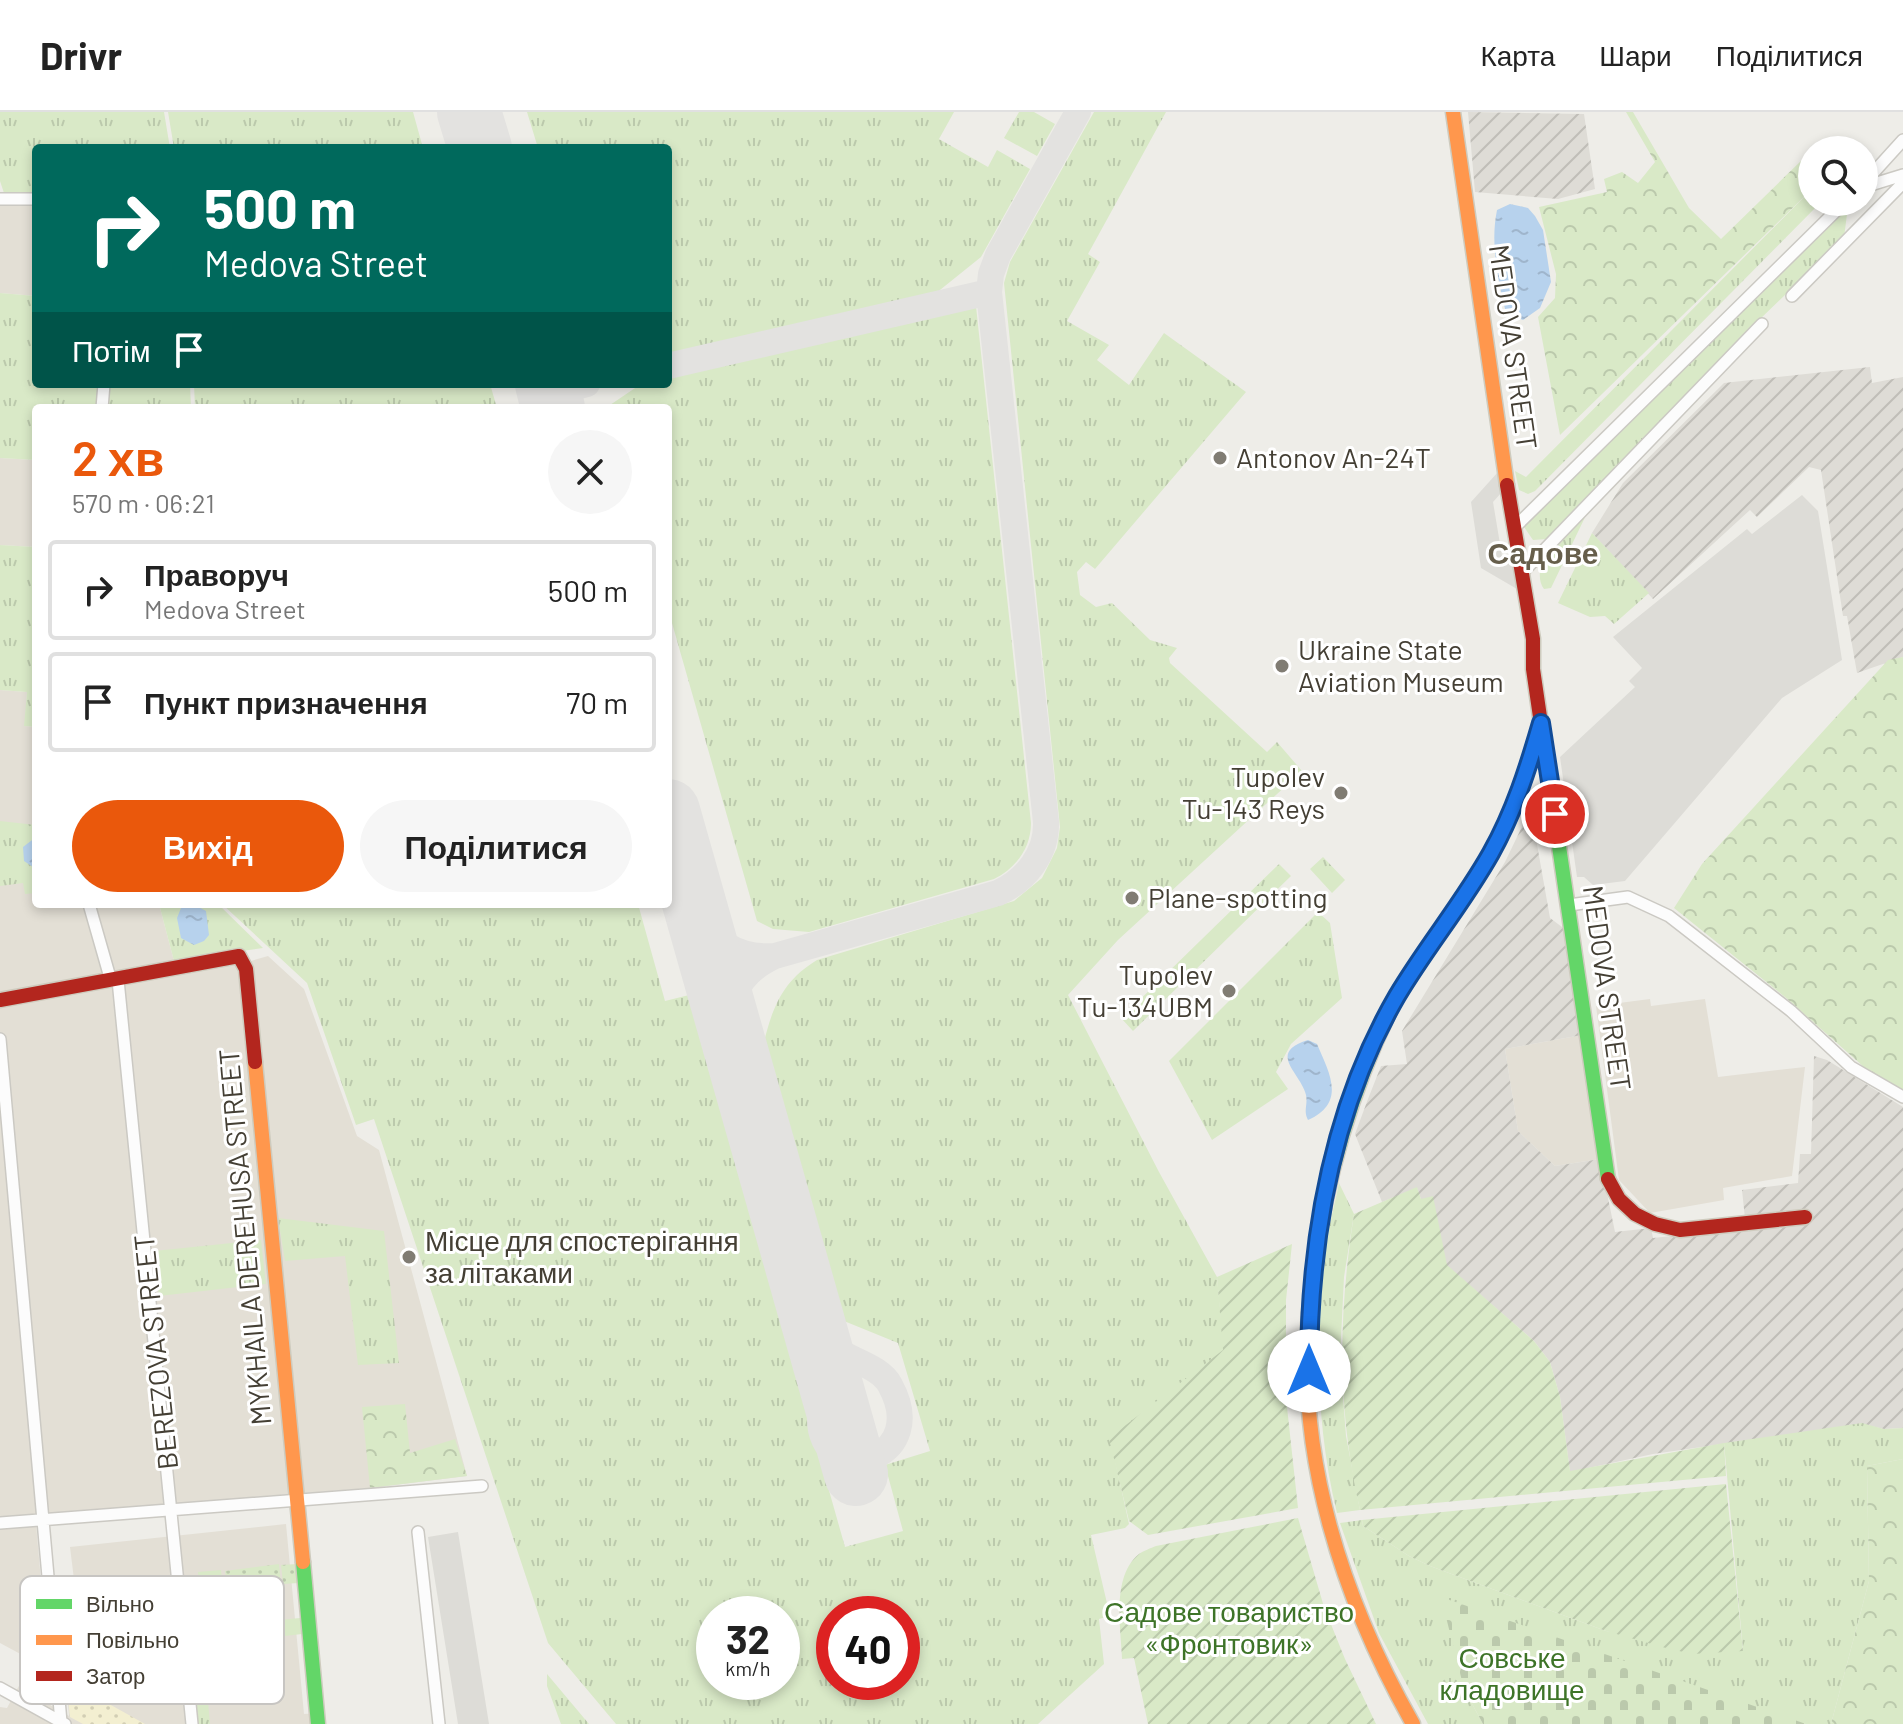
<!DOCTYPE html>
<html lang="uk">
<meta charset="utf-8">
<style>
body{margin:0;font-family:Barlow,sans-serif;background:#f6f6f6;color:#222;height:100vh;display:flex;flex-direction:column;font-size:30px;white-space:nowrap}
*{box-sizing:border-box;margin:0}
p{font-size:26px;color:#767676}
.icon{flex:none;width:44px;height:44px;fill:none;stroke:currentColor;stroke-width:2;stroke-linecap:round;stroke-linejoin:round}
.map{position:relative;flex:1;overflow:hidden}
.side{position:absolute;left:32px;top:292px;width:640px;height:504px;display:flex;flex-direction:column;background:#fff;border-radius:8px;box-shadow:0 4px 12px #0003}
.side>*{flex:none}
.guide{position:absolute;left:32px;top:32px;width:640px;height:244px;border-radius:8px;box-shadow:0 4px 12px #0003;background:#00695c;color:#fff;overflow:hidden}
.fabs{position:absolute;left:1798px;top:24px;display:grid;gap:16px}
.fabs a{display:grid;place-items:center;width:80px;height:80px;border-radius:50%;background:#fff;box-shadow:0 4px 12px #0003;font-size:40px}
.speed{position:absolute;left:696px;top:1484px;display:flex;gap:16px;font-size:40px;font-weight:700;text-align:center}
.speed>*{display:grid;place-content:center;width:104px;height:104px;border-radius:50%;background:#fff;box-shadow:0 4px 12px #0003;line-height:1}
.speed small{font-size:20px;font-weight:400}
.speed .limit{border:12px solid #d22;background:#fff;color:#111}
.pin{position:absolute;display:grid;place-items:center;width:68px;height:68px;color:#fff;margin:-34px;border:4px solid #fff;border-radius:50%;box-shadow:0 2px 8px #0007}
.me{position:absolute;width:88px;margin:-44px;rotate:0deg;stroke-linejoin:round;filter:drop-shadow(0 0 6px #0008)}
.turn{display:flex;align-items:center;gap:28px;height:168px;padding:0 40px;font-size:36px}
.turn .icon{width:104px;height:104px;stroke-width:2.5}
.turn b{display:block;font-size:56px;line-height:68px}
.then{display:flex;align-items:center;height:76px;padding:0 40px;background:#0003;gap:16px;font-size:30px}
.round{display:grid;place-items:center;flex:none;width:84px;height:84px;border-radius:42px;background:#f6f6f6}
.summary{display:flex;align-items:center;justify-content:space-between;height:136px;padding:0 40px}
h1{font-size:48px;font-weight:600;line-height:60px;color:#ea580c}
.action{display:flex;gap:16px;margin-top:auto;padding:16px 40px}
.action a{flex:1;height:92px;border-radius:48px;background:#ea580c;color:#fff;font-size:32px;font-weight:600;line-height:92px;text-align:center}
.action a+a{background:#f6f6f6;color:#222}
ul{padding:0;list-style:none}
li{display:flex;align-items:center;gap:24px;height:100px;margin:0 16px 12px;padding:0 24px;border:4px solid #e0e0e0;border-radius:8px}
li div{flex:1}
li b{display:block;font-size:30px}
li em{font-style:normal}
header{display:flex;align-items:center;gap:48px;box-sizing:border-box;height:112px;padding:0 40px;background:#fff;border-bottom:2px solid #e0e0e0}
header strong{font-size:38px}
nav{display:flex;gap:44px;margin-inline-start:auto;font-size:28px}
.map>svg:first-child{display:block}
.residential{fill:#e3dfd5}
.industrial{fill:url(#industrial-furrows)}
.grass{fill:url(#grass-tufts);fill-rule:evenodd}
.forest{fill:url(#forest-crowns)}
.sand{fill:url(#sand-dots)}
.cemetery{fill:url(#cemetery-stones)}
.park{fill:url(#park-dots)}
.garden{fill:url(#garden-furrows)}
.pitch{fill:#d9e9c7}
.parking{fill:#dddcd7}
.water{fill:url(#water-ripples)}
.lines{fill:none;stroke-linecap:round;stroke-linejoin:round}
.taxiway{stroke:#e3e2e0;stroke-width:26}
.runway{stroke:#e3e2e0;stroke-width:64}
.street-casing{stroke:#cbc9c3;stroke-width:14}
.fast-casing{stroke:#cecbbe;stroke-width:17}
.slow-casing{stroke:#cecbbe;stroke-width:17}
.jam-casing{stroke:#cecbbe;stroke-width:17}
.street{stroke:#fcfcfc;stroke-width:11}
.fast{stroke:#63d668;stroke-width:14}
.slow{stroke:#ff974d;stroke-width:14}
.jam{stroke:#b3261e;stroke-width:14}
.route-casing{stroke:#114b97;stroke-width:20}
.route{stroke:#1a73e8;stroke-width:14}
.poi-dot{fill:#807c73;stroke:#fff;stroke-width:3}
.labels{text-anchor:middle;stroke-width:6;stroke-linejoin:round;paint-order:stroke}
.street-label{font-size:28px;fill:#443f34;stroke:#fff}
.poi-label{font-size:28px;fill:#443f34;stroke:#fff;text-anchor:start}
.park-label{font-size:28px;fill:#3e7428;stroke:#fff}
.neighbourhood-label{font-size:30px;font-weight:bold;fill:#665e4b;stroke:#fff}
.key{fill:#fff;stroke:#c7c5c2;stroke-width:2}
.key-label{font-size:22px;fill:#443f34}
</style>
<header>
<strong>Drivr</strong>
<nav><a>Карта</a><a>Шари</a><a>Поділитися</a></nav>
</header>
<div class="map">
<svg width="1903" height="1612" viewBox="0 0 1903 1612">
<defs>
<pattern id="industrial-furrows" width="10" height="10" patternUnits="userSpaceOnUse" patternTransform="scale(2)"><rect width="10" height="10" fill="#dedcd6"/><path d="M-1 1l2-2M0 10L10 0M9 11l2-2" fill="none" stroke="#c0beb8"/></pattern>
<pattern id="grass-tufts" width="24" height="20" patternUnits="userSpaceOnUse" patternTransform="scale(2)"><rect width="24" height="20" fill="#d9e9c7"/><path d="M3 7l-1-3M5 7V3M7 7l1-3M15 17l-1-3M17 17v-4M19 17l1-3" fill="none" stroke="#bbc9ac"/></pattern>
<pattern id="forest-crowns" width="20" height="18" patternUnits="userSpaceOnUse" patternTransform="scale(2)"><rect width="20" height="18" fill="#d9e9c7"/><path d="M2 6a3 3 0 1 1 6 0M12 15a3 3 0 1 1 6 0" fill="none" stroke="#bbc9ac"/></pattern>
<pattern id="sand-dots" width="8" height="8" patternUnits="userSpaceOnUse" patternTransform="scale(2)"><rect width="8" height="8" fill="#f3efd1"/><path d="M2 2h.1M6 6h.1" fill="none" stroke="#d2ceb4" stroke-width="1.8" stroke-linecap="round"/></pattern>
<pattern id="cemetery-stones" width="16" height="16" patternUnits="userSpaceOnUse" patternTransform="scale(2)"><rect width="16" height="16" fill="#d9e9c7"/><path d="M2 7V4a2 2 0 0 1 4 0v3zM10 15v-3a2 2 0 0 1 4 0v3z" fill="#bbc9ac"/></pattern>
<pattern id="park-dots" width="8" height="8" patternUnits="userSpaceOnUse" patternTransform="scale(2)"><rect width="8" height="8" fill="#d9e9c7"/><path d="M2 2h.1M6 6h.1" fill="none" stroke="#bbc9ac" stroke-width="1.8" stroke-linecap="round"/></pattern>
<pattern id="garden-furrows" width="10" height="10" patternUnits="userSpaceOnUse" patternTransform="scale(2)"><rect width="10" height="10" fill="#d9e9c7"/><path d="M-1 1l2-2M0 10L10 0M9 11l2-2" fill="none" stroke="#bbc9ac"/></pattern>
<pattern id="water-ripples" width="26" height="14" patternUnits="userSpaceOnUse" patternTransform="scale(2)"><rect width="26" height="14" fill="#b7d2ed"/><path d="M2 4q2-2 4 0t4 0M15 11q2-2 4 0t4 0" fill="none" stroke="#9fb5cc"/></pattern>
</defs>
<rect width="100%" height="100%" fill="#eeede8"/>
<path class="residential" d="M36,90V184L0,181V91Z
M0,346L36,348V435L0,433Z
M0,578L27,580L25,614L36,615V792H159L174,849L0,881Z
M268,844L304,877L357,1024L379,1038L467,1364L370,1376L0,1405V890L226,846L251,849Z
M1650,887L1651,894L1705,887L1718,965L1805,955L1792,1064L1723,1076L1724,1088L1650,1101L1619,1068L1596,894Z
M1582,923L1600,1047L1555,1054L1518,1019L1505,937Z
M36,1412L41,1469L46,1470L50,1513L36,1515L45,1590L69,1604L61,1519L80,1516L70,1435L286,1412L304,1602L320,1601L322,1612H0V1595L7,1596L28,1557L26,1545L0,1531V1416Z"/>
<path class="industrial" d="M1468,0L1584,2L1595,77L1558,87L1475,80Z
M1870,255L1872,271L1903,265V545L1857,561L1847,504H1843L1821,358L1809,355L1757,405L1750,398L1653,487L1592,421L1623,371L1724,271Z
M1528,702L1532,704L1550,806L1566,818L1582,923L1505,937L1518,1019L1555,1054L1600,1047L1615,1120L1651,1116L1653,1126L1746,1116L1742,1078L1798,1071L1800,1042H1811L1814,944L1827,948L1903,995V1316L1884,1317L1862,1312L1653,1342L1570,1360L1560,1285L1550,1250L1534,1229L1446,1153L1435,1105L1421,1087L1417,1076L1382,1090L1355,1022L1368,987L1381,954L1407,952L1402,919L1505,750Z"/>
<path class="grass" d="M0,0H164L170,36H36V82L4,81L0,69Z
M168,0H413L423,36H174Z
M527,0H954L939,27L988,55L997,38L1030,57L981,145L935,182L668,243V36H538Z
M1019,0H1034L1055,12L1037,44L1004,26Z
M1094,0H1166L1088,142L1100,150L1067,209L1109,233L1097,248L1129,273L1164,221L1246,280L1095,457L1086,450L1077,460L1080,483L1096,495L1112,491L1150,528L1177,536L1169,546L1170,551L1267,640L1277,630L1302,659L1118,828L1068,883L1159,1060L1217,1165L1224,1238L1110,1326L1129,1412L1125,1416L1091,1423L1110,1504L1099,1507L1104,1552L1038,1612H616L548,1531L374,1007L356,1013L307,871L222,792H638L665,889L689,883L845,1435L903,1419L885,1353L930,1339L898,1231L844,1209L764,930C773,893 784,868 817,848L1014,789L1042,766L1057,736L1060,715L1004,171L1010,150ZM714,1502H782V1570H714ZM834,1502H902V1570H834Z
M1812,77V90H1821L1535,379L1528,382L1519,378L1515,359L1526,365Z
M1848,94L1844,126L1758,209L1547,427L1533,428L1524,415Z
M0,181L36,184V272H190L191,296H36V348L0,346Z
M976,194L1031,711C1031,736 1016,756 994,767L809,820L773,817L757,809L668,497V296H611L610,293L641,272H668V264Z
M194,272H490L497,296H195Z
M1611,376L1588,399L1551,476L1544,477C1536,467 1541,450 1546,439Z
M1592,421L1649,481L1614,512L1605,504L1590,505L1558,491Z
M0,433L36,435V615L24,614L27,580L0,578Z
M0,709L36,713V781L25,782L23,771L0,774Z
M1323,745L1345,768L1332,781L1310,757Z
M1279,752L1291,764L1133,919L1121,906Z
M159,792H218L263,836L174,849Z
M1318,800L1330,811L1342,886L1291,932L1276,960L1288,977L1212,1028L1169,949Z
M1339,1071L1354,1102L1344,1165L1340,1246L1346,1324L1360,1398L1337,1401C1317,1319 1315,1233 1323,1149C1326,1123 1334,1097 1339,1071Z
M278,1106L384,1119L399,1251L358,1253L345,1144L285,1149Z
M261,1128L266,1172L159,1184L154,1139Z
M1862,1311L1884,1317L1903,1316V1347L1867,1354L1869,1469L1831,1612H1806L1464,1577L1483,1612H1428L1379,1521L1340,1411L1362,1408L1363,1414L1409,1444L1430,1454L1606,1519L1743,1538L1724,1331Z
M547,1562L589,1612H561L547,1574Z
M201,1584L208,1589L210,1612H198L196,1587Z"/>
<path class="forest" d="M1626,0H1633L1689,96L1721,127L1805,45L1812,52V77L1560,323L1538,205L1555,186L1556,162L1539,95L1607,80L1604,67L1622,60L1638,71L1655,50Z
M1903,545V979L1865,956L1785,885L1674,796L1702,752L1888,548Z
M405,1292L410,1341L455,1327L467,1364L370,1376L362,1295Z
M1903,1347V1612H1831L1869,1469L1867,1354Z"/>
<path class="sand" d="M66,1568L145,1612H83L70,1605Z"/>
<path class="cemetery" d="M1441,1485L1806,1612H1483L1464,1577Z"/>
<path class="park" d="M279,1452L281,1472L228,1478L225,1459Z
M297,1452L299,1471L283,1472L281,1453Z"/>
<path class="garden" d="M1417,1075L1421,1087L1433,1084L1447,1153L1534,1229L1550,1250L1560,1285L1570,1359L1724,1331L1726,1364L1360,1398C1337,1296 1338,1206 1354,1102Z
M1292,1132L1286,1188V1286L1298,1396L1148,1423L1129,1409L1109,1326L1223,1238L1217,1165Z
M1726,1372L1743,1539L1692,1542L1662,1535L1606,1519L1430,1454L1409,1444L1363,1414L1362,1408Z
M1298,1406L1324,1495L1345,1547L1376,1612H1148L1134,1546L1122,1547C1121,1516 1111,1465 1139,1442C1143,1439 1151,1436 1156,1434Z"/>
<path class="pitch" d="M221,1458L223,1478L200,1480L198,1460Z
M300,1506L302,1522L250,1528L248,1511Z"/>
<path class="parking" d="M1498,360L1502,380L1493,390L1502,444L1512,447L1517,477L1481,456L1471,390Z
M1802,383L1818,399L1842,548L1782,586L1625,769L1593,773L1584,765H1577L1560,645L1635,575L1629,569L1642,556L1613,525L1747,417L1752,422Z
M458,1420L489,1612H458L428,1425Z"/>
<path class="water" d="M1510,92L1528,96L1535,104L1543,118L1551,170L1540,196L1523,208L1506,201C1498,168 1490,132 1497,98Z
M36,725V757L24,749L23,735Z
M176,792H193L206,799L209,823L204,829L194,833L181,826L177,806L181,796Z
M1308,928L1317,932C1328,959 1348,990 1308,1008C1303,999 1308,993 1306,983C1301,961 1266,941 1308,928Z"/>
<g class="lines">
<path class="taxiway" d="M668,254L989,180
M549,281L587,272
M696,796C712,830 737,847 775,844
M737,942C726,897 729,865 775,844L998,781C1026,768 1047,742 1046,710L989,180L991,162L998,143L1078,0
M810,1202C818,1216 826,1231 840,1240C856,1250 881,1256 890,1273C930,1345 834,1375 821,1318C817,1300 826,1277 826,1257"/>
<path class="runway" d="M469,0L480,36
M547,272L553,296
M668,699L856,1362"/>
<defs>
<path id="street" d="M1864,71L1903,28
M1864,75L1903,63
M0,87H36
M1792,184L1903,71
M102,296L104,272
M1514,416L1845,90
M1522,461L1762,212
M89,792L111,869
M1569,793L1628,785L1669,804L1791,899L1851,955L1903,985
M118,868L192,1612
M0,927L61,1610
M0,1411L482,1374
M418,1420L439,1612
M0,1576L65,1612"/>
<path id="fast" d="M1551,680L1608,1067
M1309,1201C1319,1090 1345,987 1396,887C1419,844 1451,807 1477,766C1506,718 1523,668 1540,615
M303,1450L318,1612"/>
<path id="slow" d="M1453,0L1507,373
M255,950L303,1450
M1309,1201C1296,1345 1343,1488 1413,1612"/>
<path id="jam" d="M1507,373L1533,527V557L1551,680
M0,888L239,844L246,857L255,950
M1608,1067L1619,1087L1635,1102L1655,1112L1680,1118L1805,1105"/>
</defs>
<use href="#street" class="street-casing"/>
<use href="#fast" class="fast-casing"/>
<use href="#slow" class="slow-casing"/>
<use href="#jam" class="jam-casing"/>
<use href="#street" class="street"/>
<use href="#fast" class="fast"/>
<use href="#slow" class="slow"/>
<use href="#jam" class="jam"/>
</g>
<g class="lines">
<defs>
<path id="route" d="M1309,1259C1309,1128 1331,998 1397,884C1426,835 1463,791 1491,741C1514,700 1528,656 1541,611L1555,702"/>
</defs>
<use href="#route" class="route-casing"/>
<use href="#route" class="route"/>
</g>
<g class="poi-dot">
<circle cx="1220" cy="346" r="8"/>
<circle cx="1282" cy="554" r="8"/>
<circle cx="1341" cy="681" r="8"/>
<circle cx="1132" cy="786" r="8"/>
<circle cx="1229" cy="879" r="8"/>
<circle cx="409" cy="1145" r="8"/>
</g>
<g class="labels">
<g class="street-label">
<text transform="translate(1513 235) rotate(82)" y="10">MEDOVA STREET</text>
<text transform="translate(1607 876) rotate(82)" y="10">MEDOVA STREET</text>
<text transform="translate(245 1125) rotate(-95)" y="10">MYKHAILA DEREHUSA STREET</text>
<text transform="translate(156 1240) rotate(-96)" y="10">BEREZOVA STREET</text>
</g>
<g class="poi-label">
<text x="1236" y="356">Antonov An-24T</text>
<text x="1298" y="548">Ukraine State<tspan x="1298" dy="32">Aviation Museum</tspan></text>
<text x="1325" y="675" text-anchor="end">Tupolev<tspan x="1325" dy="32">Tu-143 Reys</tspan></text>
<text x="1148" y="796">Plane-spotting</text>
<text x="1213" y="873" text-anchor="end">Tupolev<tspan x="1213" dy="32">Tu-134UBM</tspan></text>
<text x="425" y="1139">Місце для спостерігання<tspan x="425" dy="32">за літаками</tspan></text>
</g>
<g class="park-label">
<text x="1229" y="1510">Садове товариство<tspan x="1229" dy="32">«Фронтовик»</tspan></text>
<text x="1512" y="1556">Совське<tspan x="1512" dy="32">кладовище</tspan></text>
</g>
<g class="neighbourhood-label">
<text x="1543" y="452">Садове</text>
</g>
</g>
<rect x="20" y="1464" width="264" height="128" rx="12" class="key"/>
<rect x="36" y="1487" width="36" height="10" fill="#63d668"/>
<rect x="36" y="1523" width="36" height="10" fill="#ff974d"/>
<rect x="36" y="1559" width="36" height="10" fill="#b3261e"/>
<g class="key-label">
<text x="86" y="1500">Вільно</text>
<text x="86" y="1536">Повільно</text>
<text x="86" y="1572">Затор</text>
</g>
</svg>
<div class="fabs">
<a><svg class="icon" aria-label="search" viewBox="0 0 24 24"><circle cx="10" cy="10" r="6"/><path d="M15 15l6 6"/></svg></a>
</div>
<div class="speed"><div>32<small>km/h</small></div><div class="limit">40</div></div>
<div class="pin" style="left:1555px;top:702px;background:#d93025"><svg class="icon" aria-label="arrive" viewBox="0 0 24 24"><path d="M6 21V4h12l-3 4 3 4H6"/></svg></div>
<svg class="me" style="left:1309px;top:1259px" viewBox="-20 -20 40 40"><circle r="19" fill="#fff"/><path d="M0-13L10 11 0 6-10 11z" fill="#1a73e8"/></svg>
<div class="guide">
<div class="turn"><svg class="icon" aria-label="right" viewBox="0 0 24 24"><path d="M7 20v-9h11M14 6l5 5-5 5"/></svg><div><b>500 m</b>Medova Street</div></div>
<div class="then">Потім<svg class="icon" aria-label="arrive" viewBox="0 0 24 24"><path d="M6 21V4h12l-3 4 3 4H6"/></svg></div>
</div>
<section class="side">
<div class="summary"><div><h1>2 хв</h1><p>570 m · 06:21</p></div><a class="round"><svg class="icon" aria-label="close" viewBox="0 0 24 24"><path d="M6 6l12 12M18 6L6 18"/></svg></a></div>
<ul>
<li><svg class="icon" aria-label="right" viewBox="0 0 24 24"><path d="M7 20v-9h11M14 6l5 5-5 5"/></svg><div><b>Праворуч</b><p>Medova Street</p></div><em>500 m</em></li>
<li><svg class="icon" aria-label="arrive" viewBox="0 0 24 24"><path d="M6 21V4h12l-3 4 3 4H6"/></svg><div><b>Пункт призначення</b></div><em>70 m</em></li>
</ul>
<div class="action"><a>Вихід</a><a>Поділитися</a></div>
</section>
</div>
